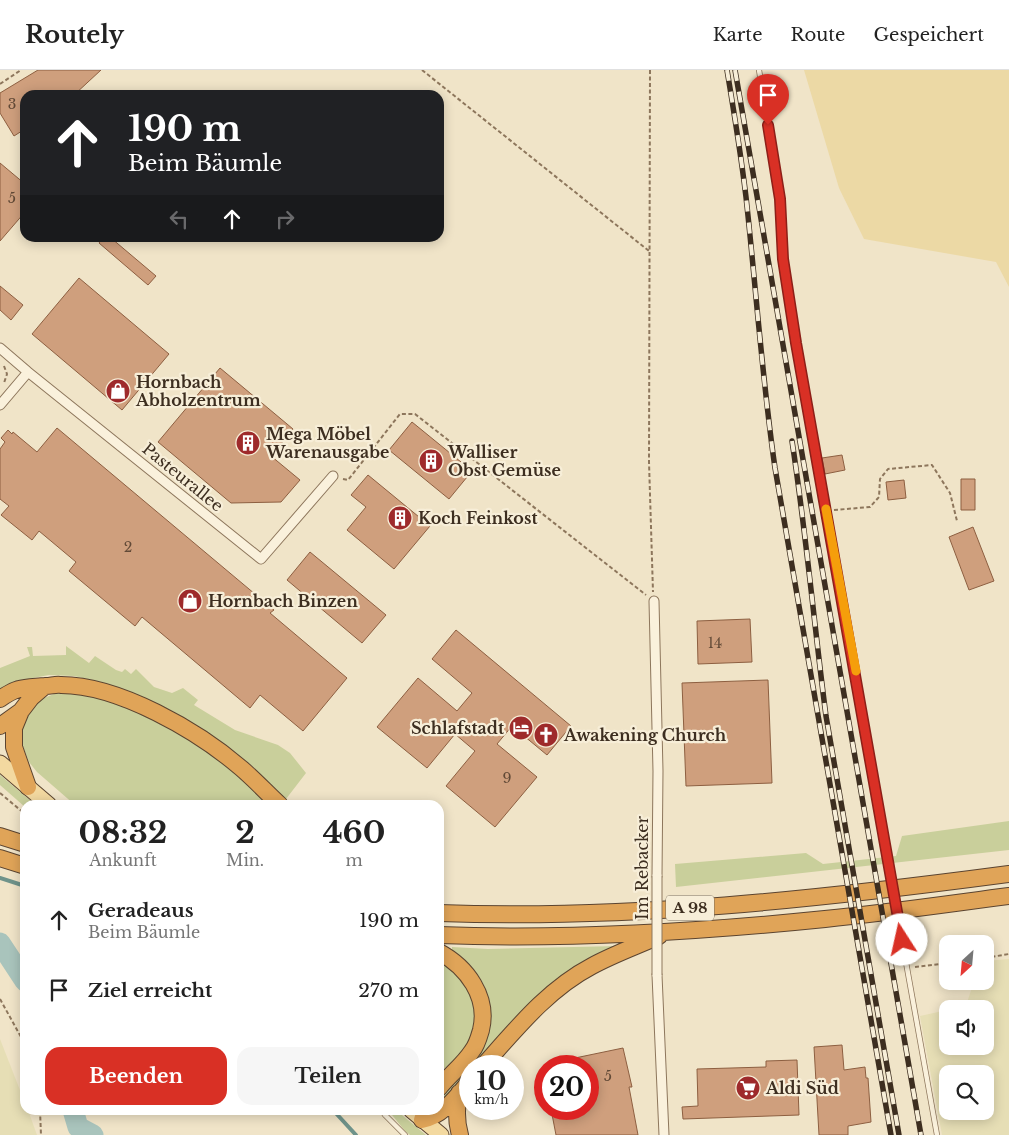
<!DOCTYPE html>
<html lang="de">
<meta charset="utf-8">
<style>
body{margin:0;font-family:"Libre Baskerville",serif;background:#f6f6f6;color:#222;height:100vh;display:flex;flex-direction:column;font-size:19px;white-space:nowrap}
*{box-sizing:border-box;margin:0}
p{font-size:16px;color:#767676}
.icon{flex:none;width:28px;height:28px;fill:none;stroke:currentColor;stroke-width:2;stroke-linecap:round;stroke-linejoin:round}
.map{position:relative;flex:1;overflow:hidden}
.details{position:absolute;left:20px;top:730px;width:424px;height:315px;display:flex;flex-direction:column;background:#fff;border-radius:15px;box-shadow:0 2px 12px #0003}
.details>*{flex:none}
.guide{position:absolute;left:20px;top:20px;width:424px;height:152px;border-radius:15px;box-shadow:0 2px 12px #0003;background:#202124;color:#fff;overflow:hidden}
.needle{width:32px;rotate:206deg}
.controls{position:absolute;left:939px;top:865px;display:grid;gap:10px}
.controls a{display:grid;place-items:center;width:55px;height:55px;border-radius:10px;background:#fff;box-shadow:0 2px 12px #0003;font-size:25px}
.speed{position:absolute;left:459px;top:985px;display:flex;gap:10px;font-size:25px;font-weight:700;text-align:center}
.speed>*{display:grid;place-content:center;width:65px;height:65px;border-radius:50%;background:#fff;box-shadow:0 2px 12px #0003;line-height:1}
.speed small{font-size:12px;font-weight:400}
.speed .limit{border:8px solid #d22;background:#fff;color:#111}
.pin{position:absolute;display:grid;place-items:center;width:42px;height:42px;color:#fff;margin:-51px -21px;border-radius:50% 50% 50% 0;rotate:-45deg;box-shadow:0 0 5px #0007}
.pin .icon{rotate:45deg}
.me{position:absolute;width:55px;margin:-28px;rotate:350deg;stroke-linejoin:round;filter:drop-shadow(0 0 4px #0008)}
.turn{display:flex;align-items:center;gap:18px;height:105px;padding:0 25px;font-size:22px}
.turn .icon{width:65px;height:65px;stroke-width:2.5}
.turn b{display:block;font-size:35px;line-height:42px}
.lanes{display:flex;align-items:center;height:48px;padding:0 25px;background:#0003;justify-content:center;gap:25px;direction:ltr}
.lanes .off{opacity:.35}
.eta{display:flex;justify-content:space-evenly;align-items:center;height:85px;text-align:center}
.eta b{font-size:30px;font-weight:700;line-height:35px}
.cta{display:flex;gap:10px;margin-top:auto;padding:10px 25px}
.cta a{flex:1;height:58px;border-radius:15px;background:#d93025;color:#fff;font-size:20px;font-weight:700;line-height:58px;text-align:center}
.cta a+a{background:#f6f6f6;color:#222}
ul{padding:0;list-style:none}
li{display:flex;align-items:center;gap:15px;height:70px;padding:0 25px}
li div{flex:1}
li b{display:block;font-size:19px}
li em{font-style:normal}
header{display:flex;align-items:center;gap:30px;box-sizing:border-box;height:70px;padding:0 25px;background:#fff;border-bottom:1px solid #e0e0e0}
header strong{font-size:24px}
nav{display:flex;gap:28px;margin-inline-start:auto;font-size:18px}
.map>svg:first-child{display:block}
.farmland{fill:#e6deb5;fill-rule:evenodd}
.green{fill:#c9cf9b}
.sand{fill:#ecd9a5}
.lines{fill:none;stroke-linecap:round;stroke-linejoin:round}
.stream{stroke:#6f938a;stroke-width:4}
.river{stroke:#a9c4bc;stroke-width:21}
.building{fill:#cf9f7d;stroke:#8d5f41}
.lane-casing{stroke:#8d765c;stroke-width:6}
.street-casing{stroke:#8d765c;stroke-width:11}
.primary-casing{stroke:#5b4430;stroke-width:17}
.highway-casing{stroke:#5b4430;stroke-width:18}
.path{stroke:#8d765c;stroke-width:2;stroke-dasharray:4 2.5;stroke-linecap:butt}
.lane{stroke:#faf1dc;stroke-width:4.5}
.street{stroke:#faf1dc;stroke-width:9}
.primary{stroke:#f3d9a0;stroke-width:15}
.highway{stroke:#e0a458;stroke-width:16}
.rail-casing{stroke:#3d2e20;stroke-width:5.5}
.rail{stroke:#f7eed8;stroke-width:4;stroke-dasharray:11;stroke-linecap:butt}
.lane-bridge-casing{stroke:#8d765c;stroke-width:6;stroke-linecap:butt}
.street-bridge-casing{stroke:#8d765c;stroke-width:11;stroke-linecap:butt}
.lane-bridge{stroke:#faf1dc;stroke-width:4.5}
.street-bridge{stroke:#faf1dc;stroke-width:9}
.route-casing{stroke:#8d1f18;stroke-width:12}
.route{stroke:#d93025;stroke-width:9}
.slow{stroke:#f59e0b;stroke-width:9}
.labels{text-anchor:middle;stroke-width:4.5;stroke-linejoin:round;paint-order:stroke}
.number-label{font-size:14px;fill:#624a37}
.shield{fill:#f7eed8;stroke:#756857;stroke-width:1}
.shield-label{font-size:15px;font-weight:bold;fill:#3d2e20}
.poi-label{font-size:16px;font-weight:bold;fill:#3d2e20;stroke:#f7eed8;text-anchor:start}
.street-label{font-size:16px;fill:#3d2e20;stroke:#f7eed8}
</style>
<header>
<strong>Routely</strong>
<nav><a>Karte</a><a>Route</a><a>Gespeichert</a></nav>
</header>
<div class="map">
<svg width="1009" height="1065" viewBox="0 0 1009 1065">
<rect width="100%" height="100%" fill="#f0e4c8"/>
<path class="farmland" d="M1009,889V1065H942L920,946L947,940L948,976H985V939H954L966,936L974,911H985V891ZM948,1004H985V1041H948Z
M0,969L25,1033V1040H28L37,1065H0Z"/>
<path class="green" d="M66,576L89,593L95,586L116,600L122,602L125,599L131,604L136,599L154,617L172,623L183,618L198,630L194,635L235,660L278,675L290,683L306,703L286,729L251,695L220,671L184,648L148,630L101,612L74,606L49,605L22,610L0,622V598L30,586L27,577H32L33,586L66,585Z
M61,621L85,623L146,644L227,693L271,735H75L37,702L29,692L22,674V660L25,649L35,634L42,629Z
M0,705L36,735H25V737L0,715Z
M1009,751V780L676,817L675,794L806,783L823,794L896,786L902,766Z
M618,876L475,996H470V1002L443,1033L439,1036V1027C452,1013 474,995 483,978C496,953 492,920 473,899C467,892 459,887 452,882V877L488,879Z
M439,888L469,916L476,945L473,961L469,974L453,992L439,1002Z
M388,1040H396L426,1065H410L405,1061Z"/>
<path class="sand" d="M804,0H1009V217L996,192L864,169L839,118Z"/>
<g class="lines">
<path class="stream" d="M0,808L25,816
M333,1040L356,1065"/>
<path class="river" d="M0,873L25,911
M73,1040L78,1057L93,1065"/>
</g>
<path class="building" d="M38,0H101L74,25H25V59L14,66L0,43V23Z
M0,93L25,114V142L0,171Z
M103,168H111L156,206L148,215L99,173Z
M79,208L169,284L122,340L32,264Z
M0,216L23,235L11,250L0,240Z
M220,298L293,359L271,386L300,410L281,432L231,433L158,372Z
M412,352L472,401L449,429L389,380Z
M57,358L274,540L270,543L347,608L303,661L260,625L250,638L142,547L135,556L69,501L76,492L39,461L32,470L1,445L9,436L0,429V379L5,372L1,368L8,360L12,364L13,362L37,382Z
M842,385L845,400L825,404L822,388Z
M368,405L430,456L394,499L347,460L366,437L351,425Z
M961,409H975V440H961Z
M904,410L906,428L888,430L886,412Z
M973,457L994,511L969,520L949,467Z
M310,482L386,545L362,573L287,510Z
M750,549L752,592L698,594L697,551Z
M456,560L571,656L547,685L512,656L497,674L537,707L495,757L446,716L475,681L455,664L427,698L377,657L418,608L457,641L472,623L432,589Z
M768,610L772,713L686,716L682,613Z
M842,975L844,1000L865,997L866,1008H868L871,1052L848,1056V1065H819L814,977Z
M623,978L632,1017H629L638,1065H556L551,1039H588V996H577L575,988Z
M797,990L799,1045L683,1049L682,1037L698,1036L697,999L766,997V991Z"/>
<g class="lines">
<defs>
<path id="lane" d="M759,0L780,129L783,189L796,273L855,598L888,789
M902,870L937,1065
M382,1040L385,1045L405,1065"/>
<path id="street" d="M0,278L28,302L261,489L333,406
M0,335L28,302
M654,531L658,701L657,806
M657,905L664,1065"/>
<path id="primary" d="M0,693L49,735
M411,1040L441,1065"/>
<path id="highway" d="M0,629C18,616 25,618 46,616C51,616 56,614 61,615C119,615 198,661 241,698C255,710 267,723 280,735
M21,641L14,658V677L28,717
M0,656L21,641L31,628L45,616
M0,766L25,774
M0,788L25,796
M439,843C630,850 820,829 1009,804
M439,865C567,870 697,862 825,849C886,843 948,834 1009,826
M439,882C467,897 489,927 481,960C479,967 477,975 472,981C463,995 449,1005 439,1018
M483,996C516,959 548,919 592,896C614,884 637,876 659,866
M459,1023C456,1038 456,1051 460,1065
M425,1040L422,1050C443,1046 457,1026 470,1011"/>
</defs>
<use href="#lane" class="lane-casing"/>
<use href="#street" class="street-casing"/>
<use href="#primary" class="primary-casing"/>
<use href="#highway" class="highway-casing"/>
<path class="path" d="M422,0L649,181
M650,0L649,392L653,522
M0,14L21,0
M4,296L7,304L4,313
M343,409L348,410L400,344H415L646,525
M834,440L870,437L879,427L880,409L888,399L932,395L950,423L957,451
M0,723L25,744
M985,888L1009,884
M915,897L948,893
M0,929L21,967L25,979
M40,1040L41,1065"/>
<use href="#lane" class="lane"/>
<use href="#street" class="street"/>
<use href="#primary" class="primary"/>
<use href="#highway" class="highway"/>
<defs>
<path id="rail" d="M727,0C734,42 741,85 746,127C756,218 762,308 775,398L891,1065
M735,0L921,1065
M792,371C806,462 814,554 826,646L899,1065"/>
</defs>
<use href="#rail" class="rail-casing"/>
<use href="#rail" class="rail"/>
<defs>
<path id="lane-bridge" d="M888,789L902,870"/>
<path id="street-bridge" d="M657,806V905"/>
</defs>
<use href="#lane-bridge" class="lane-bridge-casing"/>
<use href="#street-bridge" class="street-bridge-casing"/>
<use href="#lane-bridge" class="lane-bridge"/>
<use href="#street-bridge" class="street-bridge"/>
</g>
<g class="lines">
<defs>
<path id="route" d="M768,55L780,129L783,189L796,273L902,870"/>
</defs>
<use href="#route" class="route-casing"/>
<use href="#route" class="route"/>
<path class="slow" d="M826,439L856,601"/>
</g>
<defs>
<symbol id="shop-disc" viewBox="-11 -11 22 22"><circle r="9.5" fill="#9e2a2b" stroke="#f7eed8"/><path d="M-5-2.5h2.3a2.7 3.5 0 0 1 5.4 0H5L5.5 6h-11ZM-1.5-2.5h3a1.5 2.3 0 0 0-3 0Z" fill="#fff"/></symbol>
<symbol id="building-disc" viewBox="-11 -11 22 22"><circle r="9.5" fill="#9e2a2b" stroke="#f7eed8"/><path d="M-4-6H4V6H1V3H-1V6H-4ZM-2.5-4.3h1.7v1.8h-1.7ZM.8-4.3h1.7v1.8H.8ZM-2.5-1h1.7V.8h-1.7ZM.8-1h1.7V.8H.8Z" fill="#fff"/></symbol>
<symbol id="hotel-disc" viewBox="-11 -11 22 22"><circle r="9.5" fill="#9e2a2b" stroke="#f7eed8"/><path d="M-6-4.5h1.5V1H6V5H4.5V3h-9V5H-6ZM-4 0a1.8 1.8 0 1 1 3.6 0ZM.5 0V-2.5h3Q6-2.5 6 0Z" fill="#fff"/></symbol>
<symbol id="church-disc" viewBox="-11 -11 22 22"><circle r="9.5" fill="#9e2a2b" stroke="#f7eed8"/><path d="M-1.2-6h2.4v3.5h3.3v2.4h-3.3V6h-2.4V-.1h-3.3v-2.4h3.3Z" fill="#fff"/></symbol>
<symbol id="supermarket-disc" viewBox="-11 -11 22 22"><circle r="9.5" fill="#9e2a2b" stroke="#f7eed8"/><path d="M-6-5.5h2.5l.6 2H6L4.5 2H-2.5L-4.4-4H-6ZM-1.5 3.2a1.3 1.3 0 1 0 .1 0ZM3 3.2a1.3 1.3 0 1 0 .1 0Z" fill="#fff"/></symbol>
</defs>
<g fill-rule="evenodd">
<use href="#shop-disc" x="104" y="307" width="28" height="28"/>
<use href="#building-disc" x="234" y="359" width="28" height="28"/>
<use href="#building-disc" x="417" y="377" width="28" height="28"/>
<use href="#building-disc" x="386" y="434" width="28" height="28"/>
<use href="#shop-disc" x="176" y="517" width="28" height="28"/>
<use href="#hotel-disc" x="507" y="644" width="28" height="28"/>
<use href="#church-disc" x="532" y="651" width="28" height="28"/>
<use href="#supermarket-disc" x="734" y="1004" width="28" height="28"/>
</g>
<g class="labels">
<g class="number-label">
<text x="12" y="39">3</text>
<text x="12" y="133">5</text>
<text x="128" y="482">2</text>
<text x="715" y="578">14</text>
<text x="507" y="713">9</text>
<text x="608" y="1011">5</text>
</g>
<rect class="shield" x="666" y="825.5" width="48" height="25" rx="4"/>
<g class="shield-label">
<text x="690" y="843">A 98</text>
</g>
<g class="poi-label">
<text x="136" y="318">Hornbach<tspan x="136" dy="18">Abholzentrum</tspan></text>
<text x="266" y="370">Mega Möbel<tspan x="266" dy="18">Warenausgabe</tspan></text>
<text x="448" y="388">Walliser<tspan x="448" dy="18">Obst Gemüse</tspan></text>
<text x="418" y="454">Koch Feinkost</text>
<text x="208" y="537">Hornbach Binzen</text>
<text x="504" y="664" text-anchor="end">Schlafstadt</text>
<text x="564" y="671">Awakening Church</text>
<text x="766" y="1024">Aldi Süd</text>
</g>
<g class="street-label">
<text transform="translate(183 407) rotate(39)" y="6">Pasteurallee</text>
<text transform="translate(642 798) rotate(-90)" y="6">Im Rebacker</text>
</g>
</g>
</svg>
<div class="controls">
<a><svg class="needle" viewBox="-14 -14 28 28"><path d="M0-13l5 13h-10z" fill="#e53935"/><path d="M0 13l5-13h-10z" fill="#767676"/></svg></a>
<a><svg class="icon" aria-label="sound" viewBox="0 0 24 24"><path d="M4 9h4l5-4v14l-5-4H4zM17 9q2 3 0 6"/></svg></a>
<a><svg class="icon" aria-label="search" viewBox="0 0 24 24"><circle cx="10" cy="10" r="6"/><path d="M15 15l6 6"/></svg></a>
</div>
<div class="speed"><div>10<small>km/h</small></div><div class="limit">20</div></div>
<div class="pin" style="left:768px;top:55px;background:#d93025"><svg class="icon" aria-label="arrive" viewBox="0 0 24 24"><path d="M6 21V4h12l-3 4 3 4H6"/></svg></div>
<svg class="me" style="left:902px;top:870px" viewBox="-20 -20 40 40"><circle r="19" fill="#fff"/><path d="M0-13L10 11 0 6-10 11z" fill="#d93025"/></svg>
<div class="guide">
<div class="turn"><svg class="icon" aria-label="ahead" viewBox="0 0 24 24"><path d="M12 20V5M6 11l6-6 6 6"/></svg><div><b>190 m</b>Beim Bäumle</div></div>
<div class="lanes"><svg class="icon off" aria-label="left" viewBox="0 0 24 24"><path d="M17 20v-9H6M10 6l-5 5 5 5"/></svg><svg class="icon" aria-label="ahead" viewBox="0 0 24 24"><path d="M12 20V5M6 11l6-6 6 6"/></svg><svg class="icon off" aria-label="right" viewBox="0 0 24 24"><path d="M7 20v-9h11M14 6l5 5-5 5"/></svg></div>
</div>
<section class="details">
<div class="eta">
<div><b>08:32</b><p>Ankunft</p></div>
<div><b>2</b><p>Min.</p></div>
<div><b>460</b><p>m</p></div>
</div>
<ul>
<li><svg class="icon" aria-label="ahead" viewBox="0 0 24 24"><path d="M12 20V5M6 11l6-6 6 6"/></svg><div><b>Geradeaus</b><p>Beim Bäumle</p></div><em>190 m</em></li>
<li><svg class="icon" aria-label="arrive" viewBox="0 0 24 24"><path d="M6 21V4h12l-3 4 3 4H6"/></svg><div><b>Ziel erreicht</b></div><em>270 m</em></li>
</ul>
<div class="cta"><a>Beenden</a><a>Teilen</a></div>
</section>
</div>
